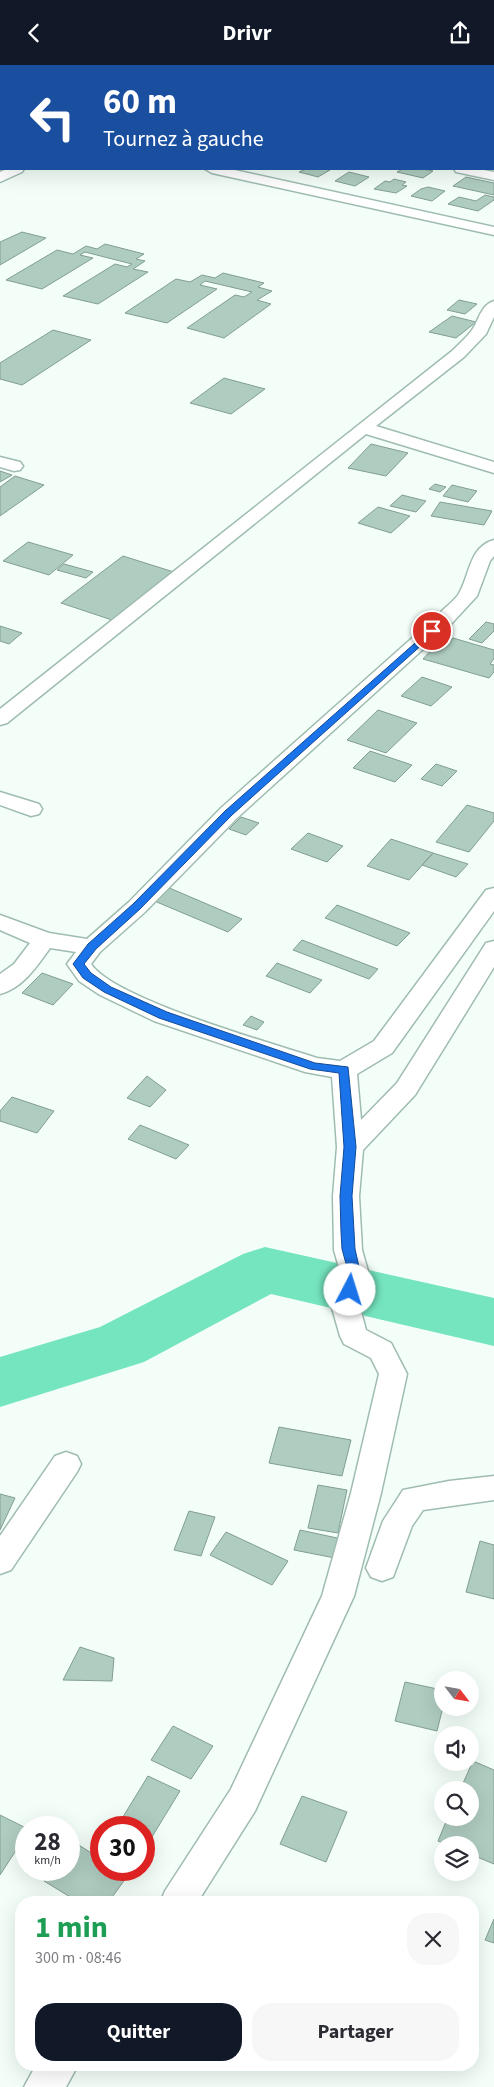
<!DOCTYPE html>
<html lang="fr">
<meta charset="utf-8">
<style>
body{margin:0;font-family:"Source Sans 3",sans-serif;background:#f7f7f7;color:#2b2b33;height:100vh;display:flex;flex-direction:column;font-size:19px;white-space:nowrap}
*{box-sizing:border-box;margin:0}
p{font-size:16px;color:#7c7c81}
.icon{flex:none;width:28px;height:28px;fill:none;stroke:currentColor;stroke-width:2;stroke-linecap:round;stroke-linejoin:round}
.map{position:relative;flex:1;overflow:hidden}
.panel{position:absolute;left:15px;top:1831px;width:464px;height:175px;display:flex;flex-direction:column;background:#fff;border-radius:20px;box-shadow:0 5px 20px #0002}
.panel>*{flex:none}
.hud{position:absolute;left:0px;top:0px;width:495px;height:105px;box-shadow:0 5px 20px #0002;background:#1a4fa0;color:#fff;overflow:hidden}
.needle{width:32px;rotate:121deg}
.fabs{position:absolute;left:434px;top:1606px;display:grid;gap:10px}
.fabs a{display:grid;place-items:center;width:45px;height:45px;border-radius:50%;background:#fff;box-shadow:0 5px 20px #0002;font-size:25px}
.speed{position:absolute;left:15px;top:1751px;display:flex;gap:10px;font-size:25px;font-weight:700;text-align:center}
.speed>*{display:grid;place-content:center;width:65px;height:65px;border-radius:50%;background:#fff;box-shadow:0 5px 20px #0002;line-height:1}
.speed small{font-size:12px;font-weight:400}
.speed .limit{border:8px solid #d22;background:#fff;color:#111}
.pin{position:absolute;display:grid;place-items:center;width:42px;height:42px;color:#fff;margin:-21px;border:2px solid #fff;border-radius:50%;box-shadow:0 1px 5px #0007}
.me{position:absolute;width:55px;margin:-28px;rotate:5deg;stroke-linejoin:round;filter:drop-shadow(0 0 4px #0008)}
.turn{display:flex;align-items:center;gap:18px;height:105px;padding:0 20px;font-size:22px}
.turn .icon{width:65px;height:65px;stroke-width:2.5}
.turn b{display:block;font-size:35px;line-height:42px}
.round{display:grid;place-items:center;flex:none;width:52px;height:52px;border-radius:20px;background:#f7f7f7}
.summary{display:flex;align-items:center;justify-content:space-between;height:85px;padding:0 20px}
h1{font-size:30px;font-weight:700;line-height:38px;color:#1e9e55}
.action{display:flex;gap:10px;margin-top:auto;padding:10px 20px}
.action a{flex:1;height:58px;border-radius:20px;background:#111827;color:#fff;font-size:20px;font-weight:700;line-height:58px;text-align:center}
.action a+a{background:#f7f7f7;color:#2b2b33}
header{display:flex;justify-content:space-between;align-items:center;height:65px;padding:0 20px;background:#111827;color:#fff;font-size:22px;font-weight:700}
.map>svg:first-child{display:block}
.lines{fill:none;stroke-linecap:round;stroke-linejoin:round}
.river{fill:#75e5bf;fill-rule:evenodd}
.building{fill:#afccc0;stroke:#829e93}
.street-casing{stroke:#9fbcb0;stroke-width:3}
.street{fill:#fff;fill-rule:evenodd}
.route{fill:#1a73e8;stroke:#114b97}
</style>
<header><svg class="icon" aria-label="back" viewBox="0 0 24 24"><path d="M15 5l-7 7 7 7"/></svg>Drivr<svg class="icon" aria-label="share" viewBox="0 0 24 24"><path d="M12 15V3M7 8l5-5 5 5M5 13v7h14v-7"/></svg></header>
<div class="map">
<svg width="494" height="2022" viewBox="0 0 494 2022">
<rect width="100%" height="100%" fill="#f3fef9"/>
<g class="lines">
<path class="river" d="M265,1182L494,1233V1281L271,1229L144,1297L0,1342V1292L100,1262L243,1189Z"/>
</g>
<path class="building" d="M306,104H325L330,105L318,112L299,107Z
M403,104H422L433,106L423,113L397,107Z
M349,107L369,112L355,121L335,116Z
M466,112L494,118V130L453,121Z
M394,114L406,117L402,120L407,121L396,128L374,124L385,116L390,117Z
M428,122L445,126L432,136L411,131L421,124Z
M485,130L494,132V135L478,146L448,139L459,132L476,136Z
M22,167L46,173L0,200V177Z
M105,179L144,189L136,194L145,196L133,204L148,207L98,239L63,231L115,199L127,202L132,199L85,187L80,190L93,193L42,224L6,215L57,185L73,189L86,181L97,184Z
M223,208L264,218L258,222L272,226L257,235L271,239L224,273L187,263L235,230L244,232L252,227L205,216L200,220L217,224L167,258L125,248L176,214L190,217L202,210L215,213Z
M459,235L477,239L465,249L447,245Z
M452,251L476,257L456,273L429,267Z
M53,265L91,275L22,320L0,314V298Z
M224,313L265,324L231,349L190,338Z
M371,379L408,388L386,411L348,403Z
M0,406L12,410L0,417Z
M15,411L44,420L0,451V422Z
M435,419L446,422L440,427L429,424Z
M452,420L477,426L468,437L443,431Z
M402,430L426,436L416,447L390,441Z
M440,437L492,446L484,460L431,451Z
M378,442L410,451L391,468L358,458Z
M28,477L73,490L49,510L3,496Z
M123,491L177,508L115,556L61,538Z
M64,499L93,507L86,513L57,505Z
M486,557L494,559V566L482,578L469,574Z
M0,561L22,568L9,579L0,576Z
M453,573L494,585V594L490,599L494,600V607L489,613L423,594L434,582L442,584Z
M422,612L452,622L431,641L401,631Z
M378,645L417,658L386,688L347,675Z
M370,686L412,700L395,717L353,703Z
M436,699L457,706L442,721L421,714Z
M467,740L494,748V756L469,787L436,777Z
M241,752L259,758L246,770L229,764Z
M308,768L343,781L327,797L291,784Z
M391,774L433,788L409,815L367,801Z
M433,788L468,799L456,812L422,800Z
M167,822L242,854L228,867L152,835Z
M337,840L410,868L397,881L325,853Z
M302,875L378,904L369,914L293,885Z
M277,898L322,915L310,928L266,911Z
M42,908L73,919L53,940L22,928Z
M251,951L264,957L257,965L243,960Z
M147,1011L166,1025L150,1042L127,1033Z
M12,1032L54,1046L37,1068L0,1056V1046Z
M140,1060L189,1080L176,1094L128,1074Z
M279,1362L351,1375L342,1411L269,1398Z
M318,1420L347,1425L338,1468L308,1463Z
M0,1429L15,1433L0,1465Z
M189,1446L215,1452L201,1491L174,1485Z
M300,1465L351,1476L345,1495L294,1485Z
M226,1467L288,1496L272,1520L210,1490Z
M480,1476L494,1480V1534L466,1527Z
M80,1582L114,1593L112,1616L63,1615Z
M405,1617L442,1625L443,1642L437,1666L395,1656Z
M173,1661L213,1681L191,1714L151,1695Z
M473,1696L494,1705V1799L470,1789V1780H447L438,1776L448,1752H470V1725H460Z
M148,1711L180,1726L150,1775L144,1772V1762H124L118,1760Z
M302,1731L347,1747L326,1797L280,1779Z
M0,1750L26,1763V1770L0,1810Z
M74,1777L101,1794V1805H119L128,1810L108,1838H80L44,1816L52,1805H69V1783Z
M494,1854V1878L485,1875Z"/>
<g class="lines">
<defs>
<path id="street" d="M187,0H205V1H188Z
M402,0H421V1H403Z
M0,1H1V9H0Z
M0,54H1V63H0Z
M7,104H24L22,107L0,117V107Z
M205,104H230L494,162V170L212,108Z
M454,104H479L494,107V115L456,107Z
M494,236V252L486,269L464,292L376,361L494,397V408L366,369L7,658L0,660V644L452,286C459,279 467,272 472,265C479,255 481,240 494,236Z
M0,392L20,397L23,401L20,405L14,406L0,402Z
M494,475V491L490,496L477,531L452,558L237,753L145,847L100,887L91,899C114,934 271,978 317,993L340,996L374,976L486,825L494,823V846L392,988L357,1009L361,1055L397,1018L486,878L494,876V902L415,1030L363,1085L359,1131L362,1185L368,1206L360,1243L366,1265L391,1278L407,1309L381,1428L354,1531L255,1746L197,1838H160L165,1826L231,1724L322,1531L351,1428L379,1309L371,1293L344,1279L340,1271L332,1243L340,1206L334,1185L333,1131L337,1082L332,1012L305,1007L154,956L100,930L79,916L67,899L76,887L50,883C37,901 23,923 0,929V909L14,899L30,878L0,865V850L49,868L87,874L129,837L221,743L438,550C444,543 453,537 458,530C470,512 468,482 494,475Z
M0,727L39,739L42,744L39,749L31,751L0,740Z
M66,1387L77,1391L81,1399L77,1407L11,1505L0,1509V1471L55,1391Z
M494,1411V1435L423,1445L412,1461L393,1512L382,1516L371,1512L366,1503L383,1456L403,1425L449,1416Z
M36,2000H78L66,2022H24Z"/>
</defs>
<use href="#street" class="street-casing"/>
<use href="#street" class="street"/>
</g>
<path class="route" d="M432,563L436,566L435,568L232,750L140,844L96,884L84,899L91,908L111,922L167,947L315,998L348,1002L356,1082L352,1131L355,1184L360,1206L354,1228H346L344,1225L348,1206L342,1184L341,1167L340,1131L344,1082L339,1008L310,1004L159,953L104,927L83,913L73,899L88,879L133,839L225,746Z"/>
</svg>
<div class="fabs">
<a><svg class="needle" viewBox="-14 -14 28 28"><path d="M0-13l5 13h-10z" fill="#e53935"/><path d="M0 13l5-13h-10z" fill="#7c7c81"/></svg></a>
<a><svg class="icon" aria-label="sound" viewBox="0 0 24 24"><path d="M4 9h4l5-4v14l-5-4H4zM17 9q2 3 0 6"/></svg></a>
<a><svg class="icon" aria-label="search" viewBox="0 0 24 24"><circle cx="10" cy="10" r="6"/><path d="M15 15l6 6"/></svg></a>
<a><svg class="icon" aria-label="layers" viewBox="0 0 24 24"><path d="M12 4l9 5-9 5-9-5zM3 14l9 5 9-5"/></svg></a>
</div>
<div class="speed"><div>28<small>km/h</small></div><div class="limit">30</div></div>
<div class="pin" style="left:432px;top:566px;background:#d93025"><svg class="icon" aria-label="arrive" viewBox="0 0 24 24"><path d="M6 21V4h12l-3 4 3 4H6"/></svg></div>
<svg class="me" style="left:350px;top:1225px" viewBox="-20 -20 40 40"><circle r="19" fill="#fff"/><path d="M0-13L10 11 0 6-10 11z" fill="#1a73e8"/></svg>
<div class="hud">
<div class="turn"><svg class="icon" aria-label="left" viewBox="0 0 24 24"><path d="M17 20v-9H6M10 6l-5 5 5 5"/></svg><div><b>60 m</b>Tournez à gauche</div></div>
</div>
<section class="panel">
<div class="summary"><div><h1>1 min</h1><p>300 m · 08:46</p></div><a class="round"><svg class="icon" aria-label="close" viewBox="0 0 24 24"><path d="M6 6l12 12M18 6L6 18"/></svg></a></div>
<div class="action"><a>Quitter</a><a>Partager</a></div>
</section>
</div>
